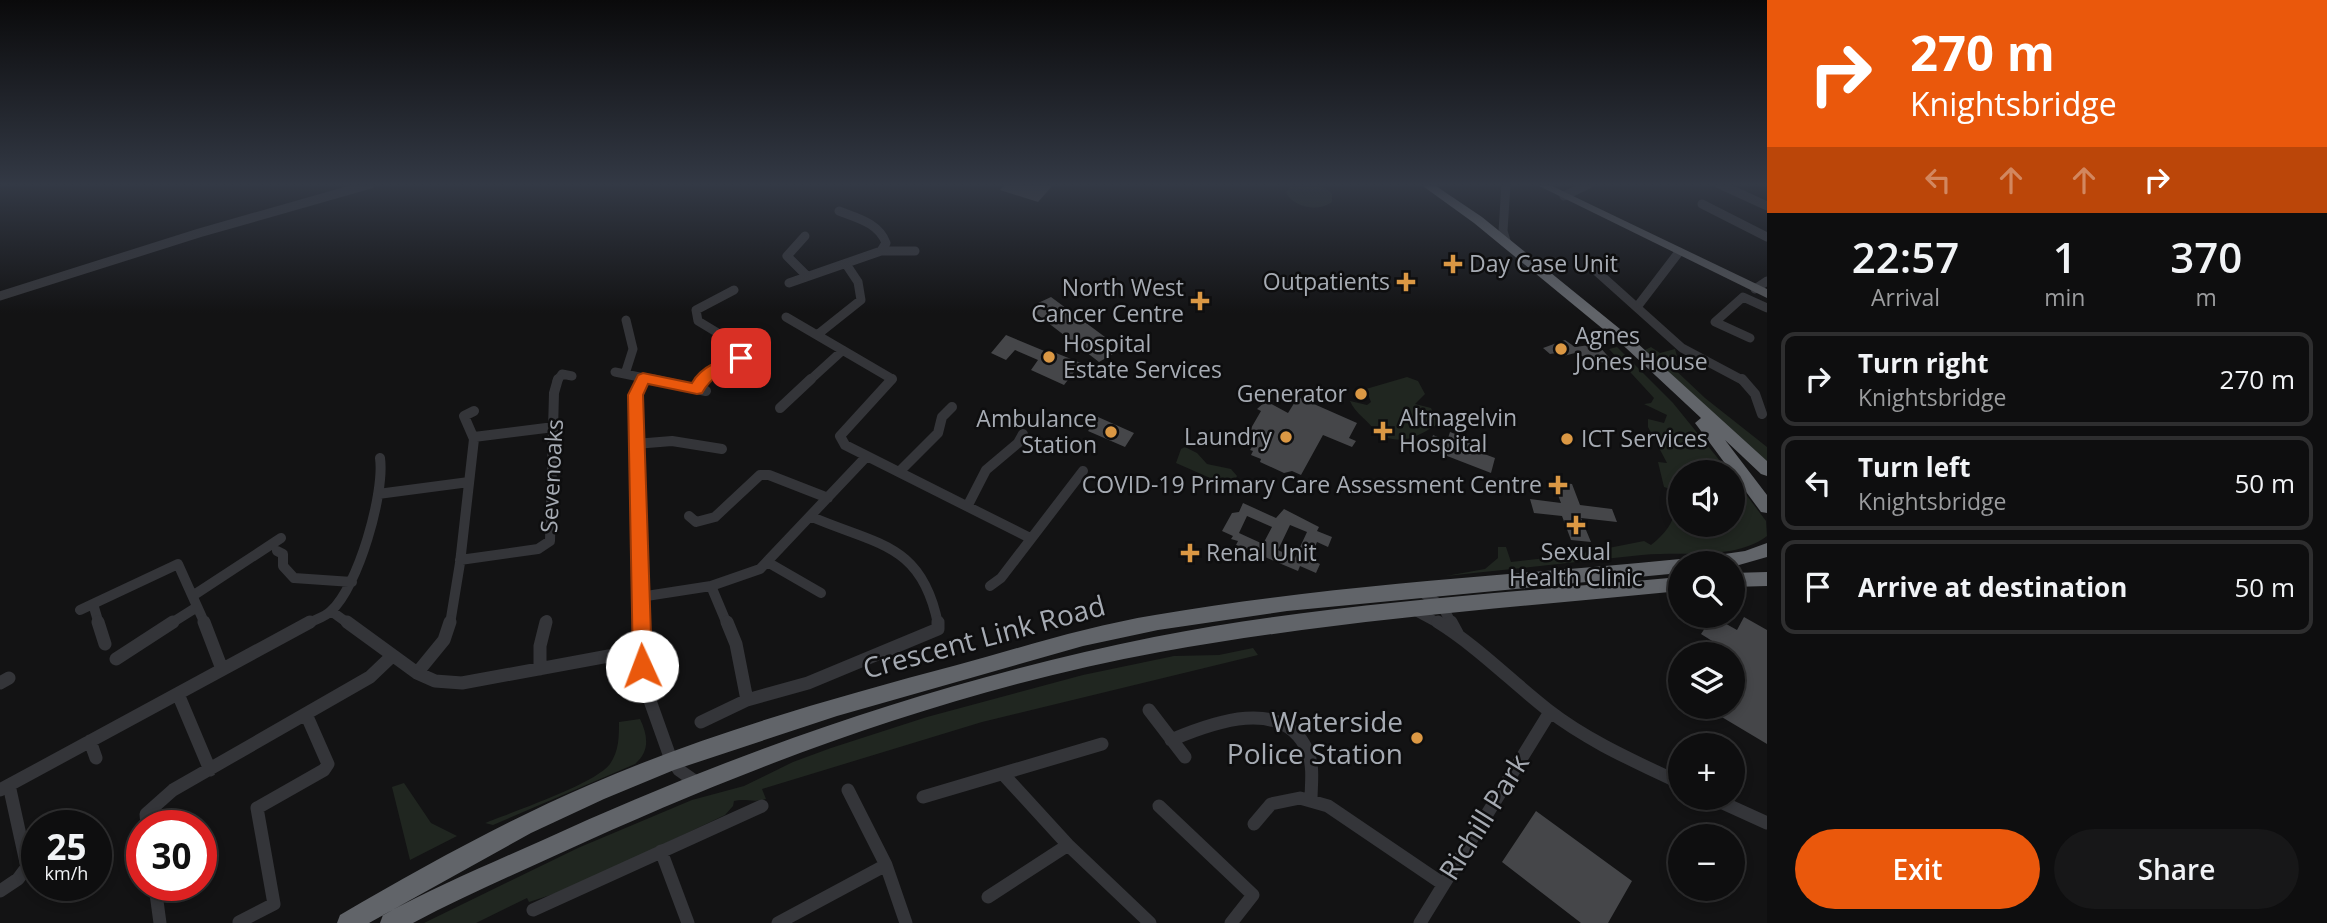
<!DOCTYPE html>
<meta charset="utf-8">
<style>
body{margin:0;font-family:"Open Sans",sans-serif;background:#171718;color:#f1f3f6;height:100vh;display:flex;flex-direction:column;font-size:26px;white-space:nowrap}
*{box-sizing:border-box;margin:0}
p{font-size:23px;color:#9b9c9e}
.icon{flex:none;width:38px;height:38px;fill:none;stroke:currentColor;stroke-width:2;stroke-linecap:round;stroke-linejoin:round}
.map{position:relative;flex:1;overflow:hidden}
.drawer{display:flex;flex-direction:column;background:#0e0e0f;width:560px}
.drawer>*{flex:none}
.hud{background:#ea580c;color:#fff;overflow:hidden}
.buttons{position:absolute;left:1668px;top:460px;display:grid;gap:14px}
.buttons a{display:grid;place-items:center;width:77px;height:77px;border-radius:50%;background:#0e0e0f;box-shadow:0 4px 10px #0003,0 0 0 2px #2e2e2f;font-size:35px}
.speed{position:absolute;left:21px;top:810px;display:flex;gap:14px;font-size:35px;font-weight:700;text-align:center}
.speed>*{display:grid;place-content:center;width:91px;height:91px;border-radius:50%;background:#0e0e0f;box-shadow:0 4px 10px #0003,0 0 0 2px #2e2e2f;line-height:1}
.speed small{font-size:18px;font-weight:400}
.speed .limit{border:10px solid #d22;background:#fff;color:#111}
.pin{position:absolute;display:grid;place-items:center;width:60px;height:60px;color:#fff;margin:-30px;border-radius:14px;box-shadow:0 4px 10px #0006}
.me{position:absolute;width:77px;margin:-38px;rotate:358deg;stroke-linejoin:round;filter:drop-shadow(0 0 5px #0008)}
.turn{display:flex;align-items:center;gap:24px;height:147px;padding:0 28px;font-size:32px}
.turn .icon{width:91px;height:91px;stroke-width:2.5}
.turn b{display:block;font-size:49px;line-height:60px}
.lanes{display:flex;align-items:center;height:66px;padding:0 28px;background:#0003;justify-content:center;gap:35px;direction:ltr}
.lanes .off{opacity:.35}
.eta{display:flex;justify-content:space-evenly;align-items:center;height:119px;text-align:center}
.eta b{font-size:42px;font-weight:600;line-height:49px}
.action{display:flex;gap:14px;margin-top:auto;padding:14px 28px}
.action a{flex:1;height:80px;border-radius:42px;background:#ea580c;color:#fff;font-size:28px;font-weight:600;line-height:80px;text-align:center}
.action a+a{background:#171718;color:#f1f3f6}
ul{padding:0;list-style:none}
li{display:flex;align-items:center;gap:21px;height:94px;margin:0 14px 10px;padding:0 14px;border:4px solid #2e2e2f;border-radius:14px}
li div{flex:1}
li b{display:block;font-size:26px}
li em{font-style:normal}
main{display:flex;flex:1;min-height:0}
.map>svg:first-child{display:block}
.green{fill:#202620}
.building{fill:#454649;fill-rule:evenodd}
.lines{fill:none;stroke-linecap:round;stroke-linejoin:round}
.minor-far2{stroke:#343539;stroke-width:9}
.minor-far1{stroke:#343539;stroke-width:10}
.minor{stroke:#343539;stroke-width:13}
.major{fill:#515357;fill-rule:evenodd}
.highway{fill:#616469;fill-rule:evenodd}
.route{fill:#ea580c;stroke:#983908;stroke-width:2}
.poi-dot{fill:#db9844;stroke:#0e0e0f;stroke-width:2.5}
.labels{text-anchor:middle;stroke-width:5;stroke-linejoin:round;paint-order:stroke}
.poi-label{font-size:23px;fill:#a6abb3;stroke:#0e0e0f;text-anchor:start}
.street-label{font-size:23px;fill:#a6abb3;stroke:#0e0e0f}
.near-street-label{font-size:28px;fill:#a6abb3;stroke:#0e0e0f}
.near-poi-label{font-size:28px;fill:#a6abb3;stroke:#0e0e0f;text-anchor:end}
</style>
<main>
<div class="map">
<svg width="1767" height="923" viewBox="0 0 1767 923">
<rect width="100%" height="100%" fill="#131314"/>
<path class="green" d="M1291,184C1307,184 1321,181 1332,194V202C1318,212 1295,208 1286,193Z
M1617,347L1673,403L1729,472H1680V525H1732L1733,477L1766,521L1767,536C1734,561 1681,551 1642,555C1577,562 1511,569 1446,576L1485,569L1498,558V547H1506L1511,562L1573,555L1644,541L1651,545C1671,529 1679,515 1674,490L1664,487L1658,462L1667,463L1648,427V419L1664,423L1667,415L1644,404L1651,403L1654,398L1609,349Z
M1651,347L1660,353L1675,349L1677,356L1671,359L1670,365L1705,398L1767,447V462L1665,374L1645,350Z
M1407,377L1418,381L1425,394L1415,404L1431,408L1438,424C1417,437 1402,446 1377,434C1370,421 1355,414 1350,401L1367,405L1371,402L1366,389Z
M1185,447L1197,453L1207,464L1231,469L1237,476L1235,480L1217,481L1176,463L1181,449Z
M1253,648L1258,655L982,722L762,789L766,799C754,803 745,798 734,801L733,806L725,815L569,889L529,902L527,898L476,923H424L578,848L692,800L744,786L793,762L831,748L927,717L1083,675L1174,656L1219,655Z
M640,719C648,736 650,751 635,764L493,825L485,823C512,812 595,784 610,764C619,751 619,737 619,722Z
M404,783L431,823L457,836L410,860L392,787Z"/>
<path class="building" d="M1006,184H1054L1038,202L1000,190Z
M1051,297L1105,337L1097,342L1113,354L1099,362L1034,312L1039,307L1036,304Z
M1006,335L1054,355L1056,353L1081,363L1064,385L1031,370L1038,360L1015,350L1006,360L991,353Z
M1565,340L1575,347L1597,344L1615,364L1593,361L1575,353L1560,357L1556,353L1550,354L1543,348Z
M1298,397L1357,423L1349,438L1356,441L1352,447L1323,435L1301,475L1292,471L1284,473L1260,462L1261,459L1251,455L1253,451L1250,450L1260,434L1250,430L1261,411L1257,409L1266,401L1288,413Z
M1098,417L1134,433L1125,447L1088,431Z
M1450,432L1481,444L1479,452L1495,458L1491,473L1429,449L1433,435L1447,441Z
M1553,482L1572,484L1580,505L1612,509L1617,522L1581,518L1591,542L1571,540L1562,516L1534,513L1530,499L1561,503Z
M1243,503L1276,518L1284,509L1319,527L1317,531L1332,537L1328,547L1317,542L1310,559L1320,564L1316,573L1300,566L1298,571L1236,545L1238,541L1231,539L1233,536L1222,531L1232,513L1239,512ZM1247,516L1272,527L1263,544L1239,533ZM1290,525L1307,532L1295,558L1278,550Z
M1684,616H1712L1737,630L1744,617L1767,630V744L1705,707H1732V654H1722L1725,649L1701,634L1705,628Z
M1536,811L1632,881L1608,923H1581L1502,862Z"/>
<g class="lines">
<path class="minor-far2" d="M1506,184L1503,231L1507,244
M1719,184L1767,206
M1564,196L1589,184
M1702,204L1767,237
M805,236L787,256L806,275
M881,251H915
M1595,270L1682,348L1744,381
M789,283L881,251L886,243C879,223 857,218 839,211
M1755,289L1767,281
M0,296L199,233L371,184
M1637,307L1679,252
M786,317L892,379L890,381
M817,335L861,300L858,282L846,264
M1750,338L1715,322L1743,297L1767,308
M615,372L659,381
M625,374L633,349L626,320
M557,381L562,374L572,376
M642,381L643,378
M702,381C713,369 735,366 744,353L741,347L698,321L696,310L734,290
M809,381L843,350"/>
<path class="minor-far1" d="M651,379L706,391
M892,379L840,436L845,445L1030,538
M1742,379L1755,394L1762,414
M697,389L703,379
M780,408L811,379
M474,437L554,427
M635,444L672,441L722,449
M899,472L938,433L942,417L952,407
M378,494L469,482
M968,505L986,470L1018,443L1023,434
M689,516L696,522L715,517L760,475H769L828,498
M812,517C877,545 922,543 938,624
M277,551L283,554V566L294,578L352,582
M460,560L538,549L550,541L554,393L558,379
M769,563L821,593
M711,586L727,624
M990,586L1001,578L1083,471
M1420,591L1442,606L1452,624
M194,595L281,538
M640,597L711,586L760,569L866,457
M93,604L99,624
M80,610L178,564L205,624
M1414,610L1440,624
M331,611L349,624
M170,624L197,607
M307,624C314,620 325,617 331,611C358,587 385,493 380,458
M450,624L460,563L474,439L464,416L474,411
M546,624L547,620
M641,624L634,402L642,379"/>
<path class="minor" d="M98,622L105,644
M204,622L222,669
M347,622L417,673L435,681L462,683L641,650
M641,622L643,681L669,754L679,770L696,782
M727,622L736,644L747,700
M1438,622C1478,647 1511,681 1548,710C1588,741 1634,761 1680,783
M1451,622L1458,635
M116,659L173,622
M540,669V646L546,622
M417,673L444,640L450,622
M0,683L9,678
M178,694L210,770
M1149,710L1185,757
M701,722L747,700L808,683L938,629V622
M1171,740C1211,723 1284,695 1308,752C1314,767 1311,785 1311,801
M90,741L96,758
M1003,774L1068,845L1150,923
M0,790L310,622
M848,790L886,865L906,923
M923,797L1102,744
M1712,798L1767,823
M1159,806L1253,895L1231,923
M1254,824L1271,804L1300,798L1328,806L1443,884
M147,826L146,814L173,790L370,677L392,656
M661,851L688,923
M155,886L160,923
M0,891L18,879L27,867L9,785
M988,897L1068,845
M533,910L762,806
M239,922L274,904L257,808L324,770L328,764L306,714
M778,923L886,865
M1420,923L1550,712"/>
<path class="major" d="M1535,184H1548L1767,289V298Z"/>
<path class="highway" d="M1420,184H1433L1482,217L1636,342L1767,461V476L1761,474L1725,440L1767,495V513L1761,512L1698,427L1695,423L1701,418L1626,348L1474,223Z
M1767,543V557L1732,567V564H1696L1698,559L1704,557L1745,551Z
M1680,559L1687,564H1680V573L1287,611L1158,630L1083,646L837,716L674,770L604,799L531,833L369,923H337L340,915C421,868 503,822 589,785C708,733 833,698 957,665C1023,647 1088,626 1155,615C1329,585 1505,576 1680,559Z
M1767,572V586L1732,587V573Z
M1680,577V591C1506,608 1331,621 1160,652C953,690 754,764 563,852C513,875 462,897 413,923H380L383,915C435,887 489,864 543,840C739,750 942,680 1154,637C1327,603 1505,593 1680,577Z"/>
</g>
<linearGradient id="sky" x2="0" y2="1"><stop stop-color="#0a0a0b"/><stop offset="0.59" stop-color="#333945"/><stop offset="1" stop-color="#333945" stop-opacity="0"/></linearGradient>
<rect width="1767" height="313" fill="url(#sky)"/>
<path class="route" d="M741,353L746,354L748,358L746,361C728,369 712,375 702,393L697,394L648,384L643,395L652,666L649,672L642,674L636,672L633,666L628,395L638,375L643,373L692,383C701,366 724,358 741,353Z"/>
<g class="poi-dot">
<path d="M1449.5 253.5h7v7h7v7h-7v7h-7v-7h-7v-7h7z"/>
<path d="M1402.5 271.5h7v7h7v7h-7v7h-7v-7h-7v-7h7z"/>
<path d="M1196.5 290.5h7v7h7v7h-7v7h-7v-7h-7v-7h7z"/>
<circle cx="1561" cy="349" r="7"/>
<circle cx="1049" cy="357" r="7"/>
<circle cx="1361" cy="394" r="7"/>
<path d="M1379.5 420.5h7v7h7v7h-7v7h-7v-7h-7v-7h7z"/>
<circle cx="1111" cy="432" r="7"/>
<circle cx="1286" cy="437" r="7"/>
<circle cx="1567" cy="439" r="7"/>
<path d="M1554.5 474.5h7v7h7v7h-7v7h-7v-7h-7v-7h7z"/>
<path d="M1572.5 514.5h7v7h7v7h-7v7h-7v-7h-7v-7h7z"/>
<path d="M1186.5 542.5h7v7h7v7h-7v7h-7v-7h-7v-7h7z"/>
<circle cx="1417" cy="738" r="7"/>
</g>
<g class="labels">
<g class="poi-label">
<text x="1469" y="272">Day Case Unit</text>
<text x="1390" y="290" text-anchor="end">Outpatients</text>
<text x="1184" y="296" text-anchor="end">North West<tspan x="1184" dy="26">Cancer Centre</tspan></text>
<text x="1575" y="344">Agnes<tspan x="1575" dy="26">Jones House</tspan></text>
<text x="1063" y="352">Hospital<tspan x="1063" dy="26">Estate Services</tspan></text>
<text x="1347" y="402" text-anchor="end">Generator</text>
<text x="1399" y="426">Altnagelvin<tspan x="1399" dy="26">Hospital</tspan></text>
<text x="1097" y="427" text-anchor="end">Ambulance<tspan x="1097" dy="26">Station</tspan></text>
<text x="1272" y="445" text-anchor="end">Laundry</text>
<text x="1581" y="447">ICT Services</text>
<text x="1542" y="493" text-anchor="end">COVID-19 Primary Care Assessment Centre</text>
<text x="1576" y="560" text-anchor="middle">Sexual<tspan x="1576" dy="26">Health Clinic</tspan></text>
<text x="1206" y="561">Renal Unit</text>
</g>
<g class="street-label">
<text transform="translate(552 476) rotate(-87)" y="8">Sevenoaks</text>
</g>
<g class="near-street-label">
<text transform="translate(984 637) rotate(-15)" y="10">Crescent Link Road</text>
<text transform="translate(1484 817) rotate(-58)" y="10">Richill Park</text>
</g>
<g class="near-poi-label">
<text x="1403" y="732">Waterside<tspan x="1403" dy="32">Police Station</tspan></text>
</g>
</g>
</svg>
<div class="buttons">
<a><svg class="icon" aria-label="sound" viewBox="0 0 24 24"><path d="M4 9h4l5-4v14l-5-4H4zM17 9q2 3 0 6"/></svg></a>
<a><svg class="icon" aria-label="search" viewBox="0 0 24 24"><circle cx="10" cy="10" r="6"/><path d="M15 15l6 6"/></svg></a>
<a><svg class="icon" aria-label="layers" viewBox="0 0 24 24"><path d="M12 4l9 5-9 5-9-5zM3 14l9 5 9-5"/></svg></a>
<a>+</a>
<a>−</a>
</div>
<div class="speed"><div>25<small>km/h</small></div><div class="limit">30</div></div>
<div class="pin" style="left:741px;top:358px;background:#d93025"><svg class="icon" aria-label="arrive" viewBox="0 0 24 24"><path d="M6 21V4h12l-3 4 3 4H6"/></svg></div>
<svg class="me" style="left:642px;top:666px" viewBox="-20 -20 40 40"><circle r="19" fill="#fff"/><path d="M0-13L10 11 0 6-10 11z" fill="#ea580c"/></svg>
</div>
<section class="drawer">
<div class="hud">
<div class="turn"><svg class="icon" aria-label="right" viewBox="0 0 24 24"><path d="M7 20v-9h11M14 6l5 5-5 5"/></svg><div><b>270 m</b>Knightsbridge</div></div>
<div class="lanes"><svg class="icon off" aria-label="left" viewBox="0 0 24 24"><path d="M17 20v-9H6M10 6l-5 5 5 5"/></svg><svg class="icon off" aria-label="ahead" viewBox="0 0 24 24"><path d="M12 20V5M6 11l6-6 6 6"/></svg><svg class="icon off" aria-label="ahead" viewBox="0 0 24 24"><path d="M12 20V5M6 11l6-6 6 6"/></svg><svg class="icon" aria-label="right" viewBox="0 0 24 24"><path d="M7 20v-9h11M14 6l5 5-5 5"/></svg></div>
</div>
<div class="eta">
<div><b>22:57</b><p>Arrival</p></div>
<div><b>1</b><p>min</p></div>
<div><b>370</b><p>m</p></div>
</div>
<ul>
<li><svg class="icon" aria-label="right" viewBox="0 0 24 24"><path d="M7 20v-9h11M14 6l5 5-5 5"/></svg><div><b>Turn right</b><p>Knightsbridge</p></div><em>270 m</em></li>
<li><svg class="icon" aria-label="left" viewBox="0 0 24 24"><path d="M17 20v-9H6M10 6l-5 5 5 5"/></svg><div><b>Turn left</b><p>Knightsbridge</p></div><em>50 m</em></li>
<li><svg class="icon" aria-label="arrive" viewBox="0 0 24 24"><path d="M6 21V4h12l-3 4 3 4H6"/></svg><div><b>Arrive at destination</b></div><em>50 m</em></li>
</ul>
<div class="action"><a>Exit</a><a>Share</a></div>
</section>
</main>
